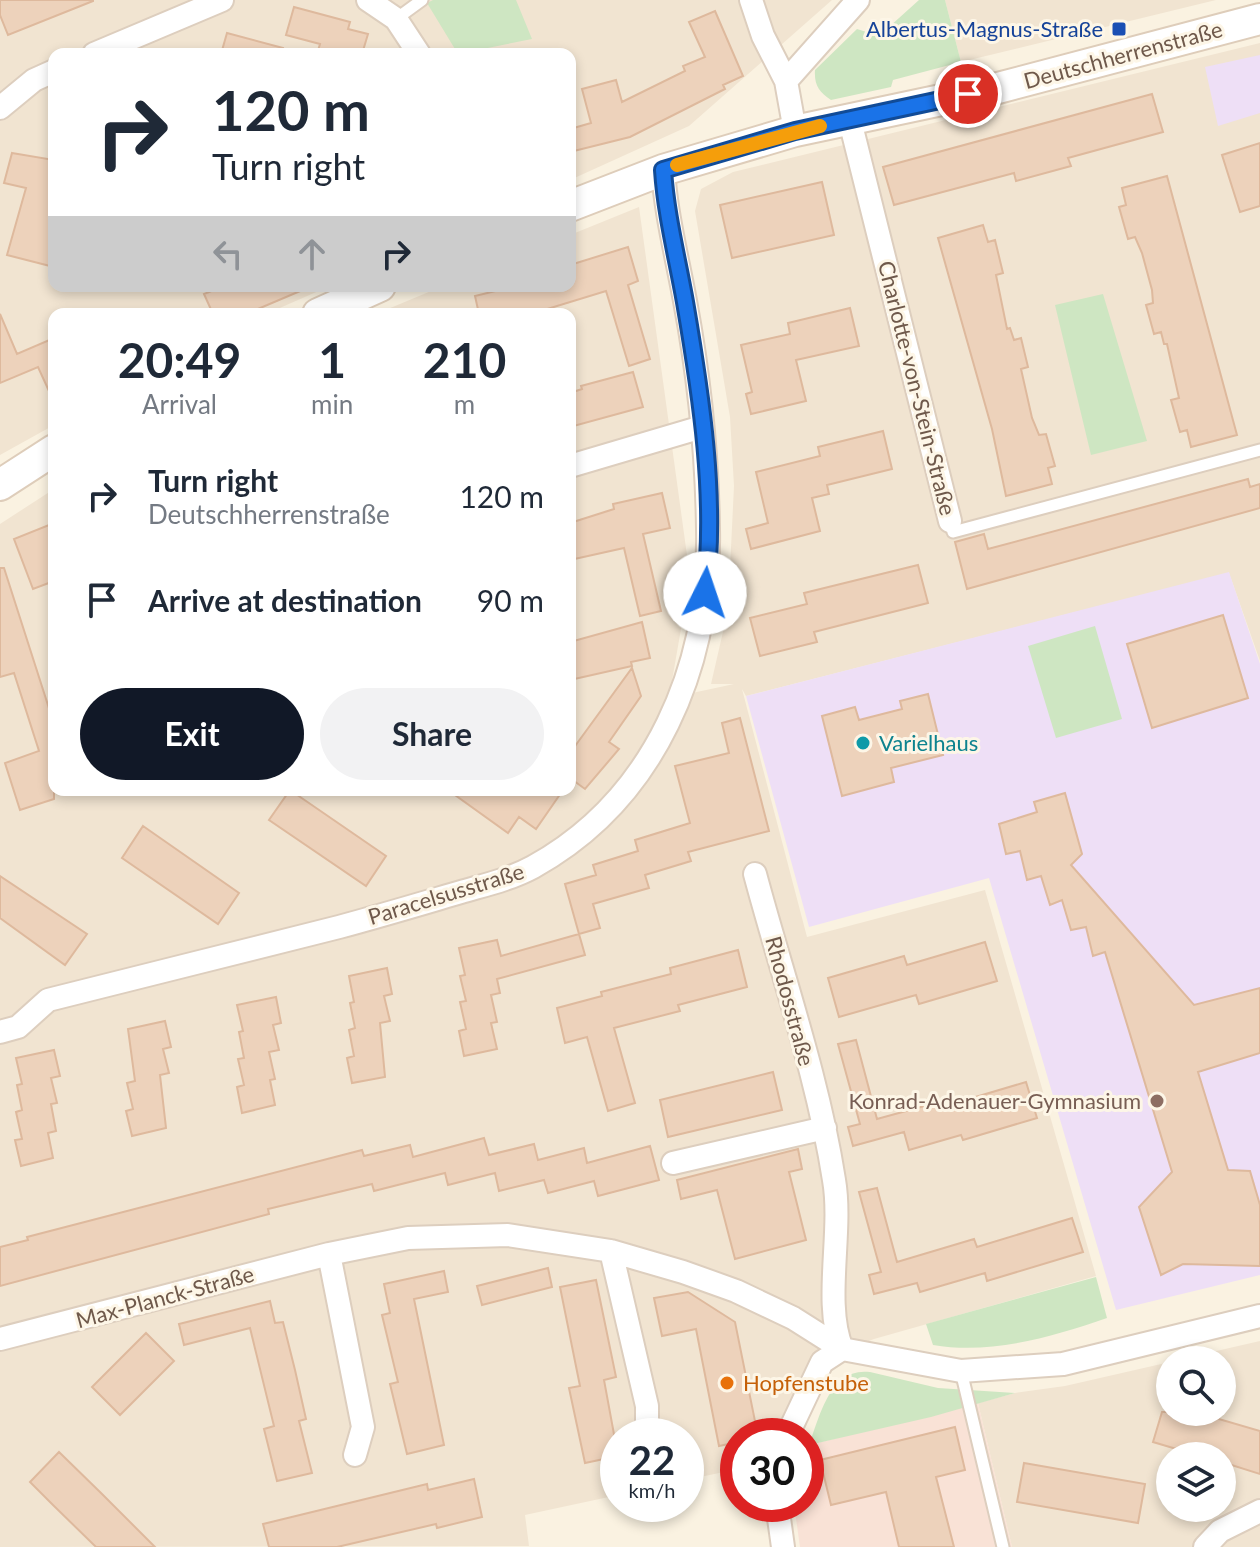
<!DOCTYPE html>
<meta charset="utf-8">
<style>
body{margin:0;font-family:Lato,sans-serif;background:#f2f2f3;color:#1f2937;height:100vh;display:flex;flex-direction:column;font-size:30px;white-space:nowrap}
*{box-sizing:border-box;margin:0}
p{font-size:26px;color:#747a83}
.icon{flex:none;width:44px;height:44px;fill:none;stroke:currentColor;stroke-width:2;stroke-linecap:round;stroke-linejoin:round}
.map{position:relative;flex:1;overflow:hidden}
.details{position:absolute;left:48px;top:308px;width:528px;height:488px;display:flex;flex-direction:column;background:#fff;border-radius:16px;box-shadow:0 4px 12px #0003}
.details>*{flex:none}
.banner{position:absolute;left:48px;top:48px;width:528px;height:244px;border-radius:16px;box-shadow:0 4px 12px #0003;background:#fff;color:#1f2937;overflow:hidden}
.fabs{position:absolute;left:1156px;top:1346px;display:grid;gap:16px}
.fabs a{display:grid;place-items:center;width:80px;height:80px;border-radius:50%;background:#fff;box-shadow:0 4px 12px #0003;font-size:40px}
.speed{position:absolute;left:600px;top:1418px;display:flex;gap:16px;font-size:40px;font-weight:700;text-align:center}
.speed>*{display:grid;place-content:center;width:104px;height:104px;border-radius:50%;background:#fff;box-shadow:0 4px 12px #0003;line-height:1}
.speed small{font-size:20px;font-weight:400}
.speed .limit{border:12px solid #d22;background:#fff;color:#111}
.pin{position:absolute;display:grid;place-items:center;width:68px;height:68px;color:#fff;margin:-34px;border:4px solid #fff;border-radius:50%;box-shadow:0 2px 8px #0007}
.me{position:absolute;width:88px;margin:-44px;rotate:4deg;stroke-linejoin:round;filter:drop-shadow(0 0 6px #0008)}
.turn{display:flex;align-items:center;gap:28px;height:168px;padding:0 32px;font-size:36px}
.turn .icon{width:104px;height:104px;stroke-width:2.5}
.turn b{display:block;font-size:56px;line-height:68px}
.lanes{display:flex;align-items:center;height:76px;padding:0 32px;background:#0003;justify-content:center;gap:40px;direction:ltr}
.lanes .off{opacity:.35}
.eta{display:flex;justify-content:space-evenly;align-items:center;height:136px;text-align:center}
.eta b{font-size:48px;font-weight:700;line-height:56px}
.button{display:flex;gap:16px;margin-top:auto;padding:16px 32px}
.button a{flex:1;height:92px;border-radius:48px;background:#111827;color:#fff;font-size:32px;font-weight:700;line-height:92px;text-align:center}
.button a+a{background:#f2f2f3;color:#1f2937}
ul{padding:0;list-style:none}
li{display:flex;align-items:center;gap:24px;height:104px;padding:0 32px}
li div{flex:1}
li b{display:block;font-size:30px}
li em{font-style:normal}
.map>svg:first-child{display:block}
.residential{fill:#f1e4d1;fill-rule:evenodd}
.commercial{fill:#f9e2d6}
.education{fill:#eedff6}
.green{fill:#cee6c2}
.building{fill:#edd2bb;stroke:#deb99d;stroke-width:2}
.lines{fill:none;stroke-linecap:round;stroke-linejoin:round}
.lane-casing{stroke:#ddcebe;stroke-width:15}
.street-casing{stroke:#ddcebe;stroke-width:26}
.secondary-casing{stroke:#decdba;stroke-width:34}
.lane{stroke:#fff;stroke-width:11}
.street{stroke:#fff;stroke-width:22}
.secondary{stroke:#fff;stroke-width:30}
.route-casing{stroke:#114b97;stroke-width:20}
.route{stroke:#1a73e8;stroke-width:14}
.slow{stroke:#f59e0b;stroke-width:14}
.transit-dot{fill:#1a4fb4;stroke:#fdf6e7;stroke-width:3}
.culture-dot{fill:#0f9aa8;stroke:#fdf6e7;stroke-width:3}
.education-dot{fill:#8d6e63;stroke:#fdf6e7;stroke-width:3}
.food-dot{fill:#e8710a;stroke:#fdf6e7;stroke-width:3}
.labels{text-anchor:middle;stroke-width:6;stroke-linejoin:round;paint-order:stroke}
.transit-label{font-size:22px;fill:#164399;stroke:#fdf6e7;text-anchor:end}
.street-label{font-size:22px;fill:#6f594b;stroke:#fdf6e7}
.culture-label{font-size:22px;fill:#0d838f;stroke:#fdf6e7;text-anchor:start}
.education-label{font-size:22px;fill:#785e54;stroke:#fdf6e7;text-anchor:end}
.food-label{font-size:22px;fill:#c56008;stroke:#fdf6e7;text-anchor:start}
</style>
<div class="map">
<svg width="1260" height="1547" viewBox="0 0 1260 1547">
<rect width="100%" height="100%" fill="#faf2e1"/>
<path class="residential" d="M0,0H832L689,126L570,180V54H54V286H330L266,314H54V425L0,455Z
M945,0H1216L961,62Z
M1260,43V661L1229,573L746,696L742,689L807,937L985,890L1096,1276L874,1339L809,1364L782,1436H738V1469L686,1480V1436H618V1495L525,1515L529,1546L0,1547V524L54,489V790H570V314H376L443,286H570V235L639,207L690,577L669,698L734,684H711L728,610L734,486L730,417L695,211L701,189L733,172Z
M1260,1341V1547H1012L978,1403L1015,1393L1065,1386L1170,1362V1412H1222V1360H1177ZM1170,1456H1222V1508H1170Z"/>
<path class="commercial" d="M978,1403L1012,1547H800L794,1504H806L809,1445Z"/>
<path class="education" d="M1260,55V113L1218,126L1205,67Z
M1229,572L1260,664V1275L1116,1310L989,878L809,927L746,696Z"/>
<path class="green" d="M433,0H516L532,39L458,54L427,3Z
M919,0H945L961,62L893,80L891,87L831,100C819,92 814,85 815,70L857,29L879,36Z
M1103,294L1147,441L1091,455L1055,305Z
M1095,626L1122,719L1056,738L1028,646Z
M1096,1277L1107,1318C1052,1337 991,1355 933,1345L926,1324Z
M870,1372L938,1388L1015,1393L931,1417L809,1445C820,1416 830,1367 870,1372Z"/>
<path class="building" d="M0,0H93V1L8,35L0,15Z
M294,7L350,22L348,29L368,34L362,54H317L320,44L286,35Z
M715,11L743,76L723,85L725,89L630,137L570,152V129L591,123L582,89L616,80L622,102L685,71L683,66L705,57L689,22Z
M227,33L283,48L282,54H221Z
M1152,94L1163,132L1068,158L1071,166L1016,181L1014,173L894,205L883,167Z
M1260,143V206L1240,212L1222,155Z
M12,153L54,160V251L50,266L7,255L26,188L4,183Z
M1167,176L1237,435L1191,447L1187,430L1180,432L1171,400L1179,398L1167,344H1164L1161,332L1154,334L1146,305L1153,303L1152,290L1142,253L1135,237L1128,239L1119,207L1126,205L1122,188Z
M822,182L834,235L732,258L720,205Z
M983,225L988,242L995,240L1003,273L996,275L1007,329L1010,328L1014,340L1021,338L1028,367L1021,369L1032,418L1039,435L1046,434L1055,466L1048,468L1052,484L1006,496L992,429L938,238Z
M628,247L638,281L628,285L650,359L629,366L606,291L531,314H479L475,296L516,286H570V265Z
M224,286H312L246,314H213L204,294Z
M850,308L859,346L796,360L806,401L751,414L746,394L752,392L741,345L790,334L788,323Z
M0,314L17,354L54,338V402L38,367L0,383Z
M633,372L643,407L570,427V393L582,389L581,386Z
M883,431L892,469L827,485L829,494L812,498L820,531L751,549L746,529L768,523L756,472L820,456L818,447Z
M1248,479L1250,487L1260,484V508L967,589L955,542L984,534L988,549Z
M662,493L670,528L643,534L661,611L640,616L624,548L570,560V523L614,509L613,504Z
M54,523V581L33,589L14,539Z
M918,565L928,603L814,632L817,642L760,656L750,618L807,604L804,593Z
M0,568H4L54,724V799L20,810L5,763L39,751L14,673L0,677Z
M1223,615L1248,698L1152,728L1127,644Z
M642,622L650,658L631,662L632,666L570,680V642Z
M632,668L641,696L609,742L619,749L585,789L570,778V753Z
M928,694L943,755L891,768L894,782L842,796L822,716L855,707L859,720L902,709L900,701Z
M740,718L769,831L688,852L691,861L645,875L649,888L593,904L600,928L579,934L565,884L596,875L593,865L638,851L635,840L690,823L675,766L729,753L722,723Z
M290,790L386,856L366,886L269,820Z
M448,790H563L536,829L519,817L508,833Z
M1065,793L1082,854L1071,865L1194,1005L1260,988V1053L1198,1072L1228,1170L1250,1171L1260,1205V1266L1183,1264L1161,1275L1139,1207L1172,1172L1105,952L1093,956L1086,927L1071,930L1062,900L1050,905L1041,876L1027,880L1020,851L1006,854L999,824L1037,812L1034,802Z
M143,826L239,893L218,924L122,858Z
M0,876L87,934L65,965L0,918Z
M579,934L585,955L497,979L500,993L491,995L497,1022L491,1023L497,1049L464,1056L459,1031L466,1029L460,1002L466,1001L460,976L465,975L459,948L497,940L501,956Z
M985,942L997,981L919,1004L916,995L839,1017L828,978L904,956L907,965Z
M738,950L747,987L678,1005L680,1011L614,1028L635,1103L608,1111L587,1037L565,1043L557,1008L602,996L601,992L671,974L670,968Z
M387,968L392,994L384,996L390,1021L380,1023L385,1077L352,1083L347,1058L354,1056L349,1030L355,1028L350,1003L354,1002L349,976Z
M276,997L281,1023L273,1025L279,1050L269,1052L275,1079L270,1080L275,1105L242,1113L237,1087L244,1085L238,1059L244,1058L239,1032L243,1031L237,1005Z
M165,1021L171,1047L163,1049L169,1073L160,1075L166,1128L132,1136L126,1111L133,1109L127,1083L135,1081L128,1029Z
M856,1040L877,1119L950,1099L952,1104L1026,1082L1037,1118L963,1140L961,1135L909,1150L904,1132L853,1146L848,1127L860,1124L838,1044Z
M54,1050L60,1076L51,1078L57,1103L51,1104L56,1131L48,1133L53,1158L21,1166L15,1140L22,1139L16,1112L22,1110L17,1085L22,1084L16,1058Z
M773,1072L782,1110L668,1137L660,1100Z
M484,1138L489,1155L534,1144L538,1160L584,1148L587,1163L650,1146L659,1180L598,1196L594,1181L548,1193L544,1180L499,1191L495,1173L448,1185L445,1173L374,1191L372,1184L268,1209L269,1214L0,1286V1247L28,1240L27,1237L362,1150L364,1156L410,1145L413,1157Z
M798,1149L802,1169L789,1172L806,1240L735,1259L717,1190L681,1199L677,1180Z
M877,1188L897,1262L974,1239L977,1247L1072,1218L1083,1252L987,1281L985,1273L920,1292L917,1283L874,1294L869,1275L881,1272L859,1192Z
M548,1268L552,1287L482,1305L477,1286Z
M444,1271L448,1292L414,1299L444,1445L407,1454L390,1384L398,1382L382,1315L390,1313L384,1284Z
M596,1280L616,1377L604,1380L618,1456L585,1463L569,1388L580,1386L560,1287Z
M688,1292L735,1322L758,1436H738V1442L719,1446L696,1329L662,1336L654,1298Z
M270,1301L275,1323L283,1322L295,1370L306,1419L299,1421L312,1473L277,1481L264,1429L274,1426L250,1328L184,1345L179,1324Z
M146,1333L174,1361L120,1415L92,1387Z
M1162,1412H1195L1260,1431V1474L1222,1462V1456H1200L1153,1442Z
M955,1427L965,1470L936,1477L954,1547H899L886,1492L831,1505L820,1460Z
M59,1452L101,1493L155,1547H96L53,1505L30,1482Z
M1024,1463L1145,1484L1138,1523L1017,1502Z
M474,1479L482,1517L437,1528L436,1524L337,1547H269L263,1524L427,1484L428,1490Z"/>
<g class="lines">
<defs>
<path id="lane" d="M396,19L422,0
M950,521L953,532L1260,450
M961,1371L1003,1547"/>
<path id="street" d="M368,0L396,19L419,54
M751,0L763,36L786,81
M94,54L222,0
M0,108L34,80L54,71
M850,121L950,521
M795,131L786,81L858,0
M570,466L702,427
M755,874C782,975 818,1077 834,1180C843,1232 823,1303 842,1349
M0,1032L18,1027L48,1000C145,975 242,952 339,927C380,916 420,904 461,892C485,885 511,879 533,867C656,799 711,665 708,529C707,453 699,376 685,301C677,257 666,215 663,170
M673,1163L825,1128
M611,1251L647,1406V1436
M329,1254L363,1427L355,1455
M0,1339L329,1254L408,1238L508,1235L611,1251L683,1272L736,1291L793,1318L842,1349L961,1371L1063,1364L1260,1316
M787,1436L822,1362L842,1349
M777,1504L783,1547
M1205,1547L1220,1531L1260,1511"/>
<path id="secondary" d="M570,206L663,170L795,131L998,88L1260,19
M318,314L380,286
M0,485L54,450"/>
</defs>
<use href="#lane" class="lane-casing"/>
<use href="#street" class="street-casing"/>
<use href="#secondary" class="secondary-casing"/>
<use href="#lane" class="lane"/>
<use href="#street" class="street"/>
<use href="#secondary" class="secondary"/>
</g>
<g class="lines">
<defs>
<path id="route" d="M705,593C717,499 701,395 685,302C677,257 666,215 663,170L795,131L968,94"/>
</defs>
<use href="#route" class="route-casing"/>
<use href="#route" class="route"/>
<path class="slow" d="M677,165L820,126"/>
</g>
<rect class="transit-dot" x="1111" y="21" width="16" height="16" rx="4"/>
<circle class="culture-dot" cx="863" cy="743" r="8"/>
<circle class="education-dot" cx="1157" cy="1101" r="8"/>
<circle class="food-dot" cx="727" cy="1383" r="8"/>
<g class="labels">
<g class="transit-label">
<text x="1103" y="37">Albertus-Magnus-Straße</text>
</g>
<g class="street-label">
<text transform="translate(1123 55) rotate(-15)" y="8">Deutschherrenstraße</text>
<text transform="translate(917 388) rotate(76)" y="8">Charlotte-von-Stein-Straße</text>
<text transform="translate(446 894) rotate(-17)" y="8">Paracelsusstraße</text>
<text transform="translate(790 1001) rotate(75)" y="8">Rhodosstraße</text>
<text transform="translate(165 1297) rotate(-15)" y="8">Max-Planck-Straße</text>
</g>
<g class="culture-label">
<text x="879" y="751">Varielhaus</text>
</g>
<g class="education-label">
<text x="1141" y="1109">Konrad-Adenauer-Gymnasium</text>
</g>
<g class="food-label">
<text x="743" y="1391">Hopfenstube</text>
</g>
</g>
</svg>
<div class="fabs">
<a><svg class="icon" aria-label="search" viewBox="0 0 24 24"><circle cx="10" cy="10" r="6"/><path d="M15 15l6 6"/></svg></a>
<a><svg class="icon" aria-label="layers" viewBox="0 0 24 24"><path d="M12 4l9 5-9 5-9-5zM3 14l9 5 9-5"/></svg></a>
</div>
<div class="speed"><div>22<small>km/h</small></div><div class="limit">30</div></div>
<div class="pin" style="left:968px;top:94px;background:#d93025"><svg class="icon" aria-label="arrive" viewBox="0 0 24 24"><path d="M6 21V4h12l-3 4 3 4H6"/></svg></div>
<svg class="me" style="left:705px;top:593px" viewBox="-20 -20 40 40"><circle r="19" fill="#fff"/><path d="M0-13L10 11 0 6-10 11z" fill="#1a73e8"/></svg>
<div class="banner">
<div class="turn"><svg class="icon" aria-label="right" viewBox="0 0 24 24"><path d="M7 20v-9h11M14 6l5 5-5 5"/></svg><div><b>120 m</b>Turn right</div></div>
<div class="lanes"><svg class="icon off" aria-label="left" viewBox="0 0 24 24"><path d="M17 20v-9H6M10 6l-5 5 5 5"/></svg><svg class="icon off" aria-label="ahead" viewBox="0 0 24 24"><path d="M12 20V5M6 11l6-6 6 6"/></svg><svg class="icon" aria-label="right" viewBox="0 0 24 24"><path d="M7 20v-9h11M14 6l5 5-5 5"/></svg></div>
</div>
<section class="details">
<div class="eta">
<div><b>20:49</b><p>Arrival</p></div>
<div><b>1</b><p>min</p></div>
<div><b>210</b><p>m</p></div>
</div>
<ul>
<li><svg class="icon" aria-label="right" viewBox="0 0 24 24"><path d="M7 20v-9h11M14 6l5 5-5 5"/></svg><div><b>Turn right</b><p>Deutschherrenstraße</p></div><em>120 m</em></li>
<li><svg class="icon" aria-label="arrive" viewBox="0 0 24 24"><path d="M6 21V4h12l-3 4 3 4H6"/></svg><div><b>Arrive at destination</b></div><em>90 m</em></li>
</ul>
<div class="button"><a>Exit</a><a>Share</a></div>
</section>
</div>
